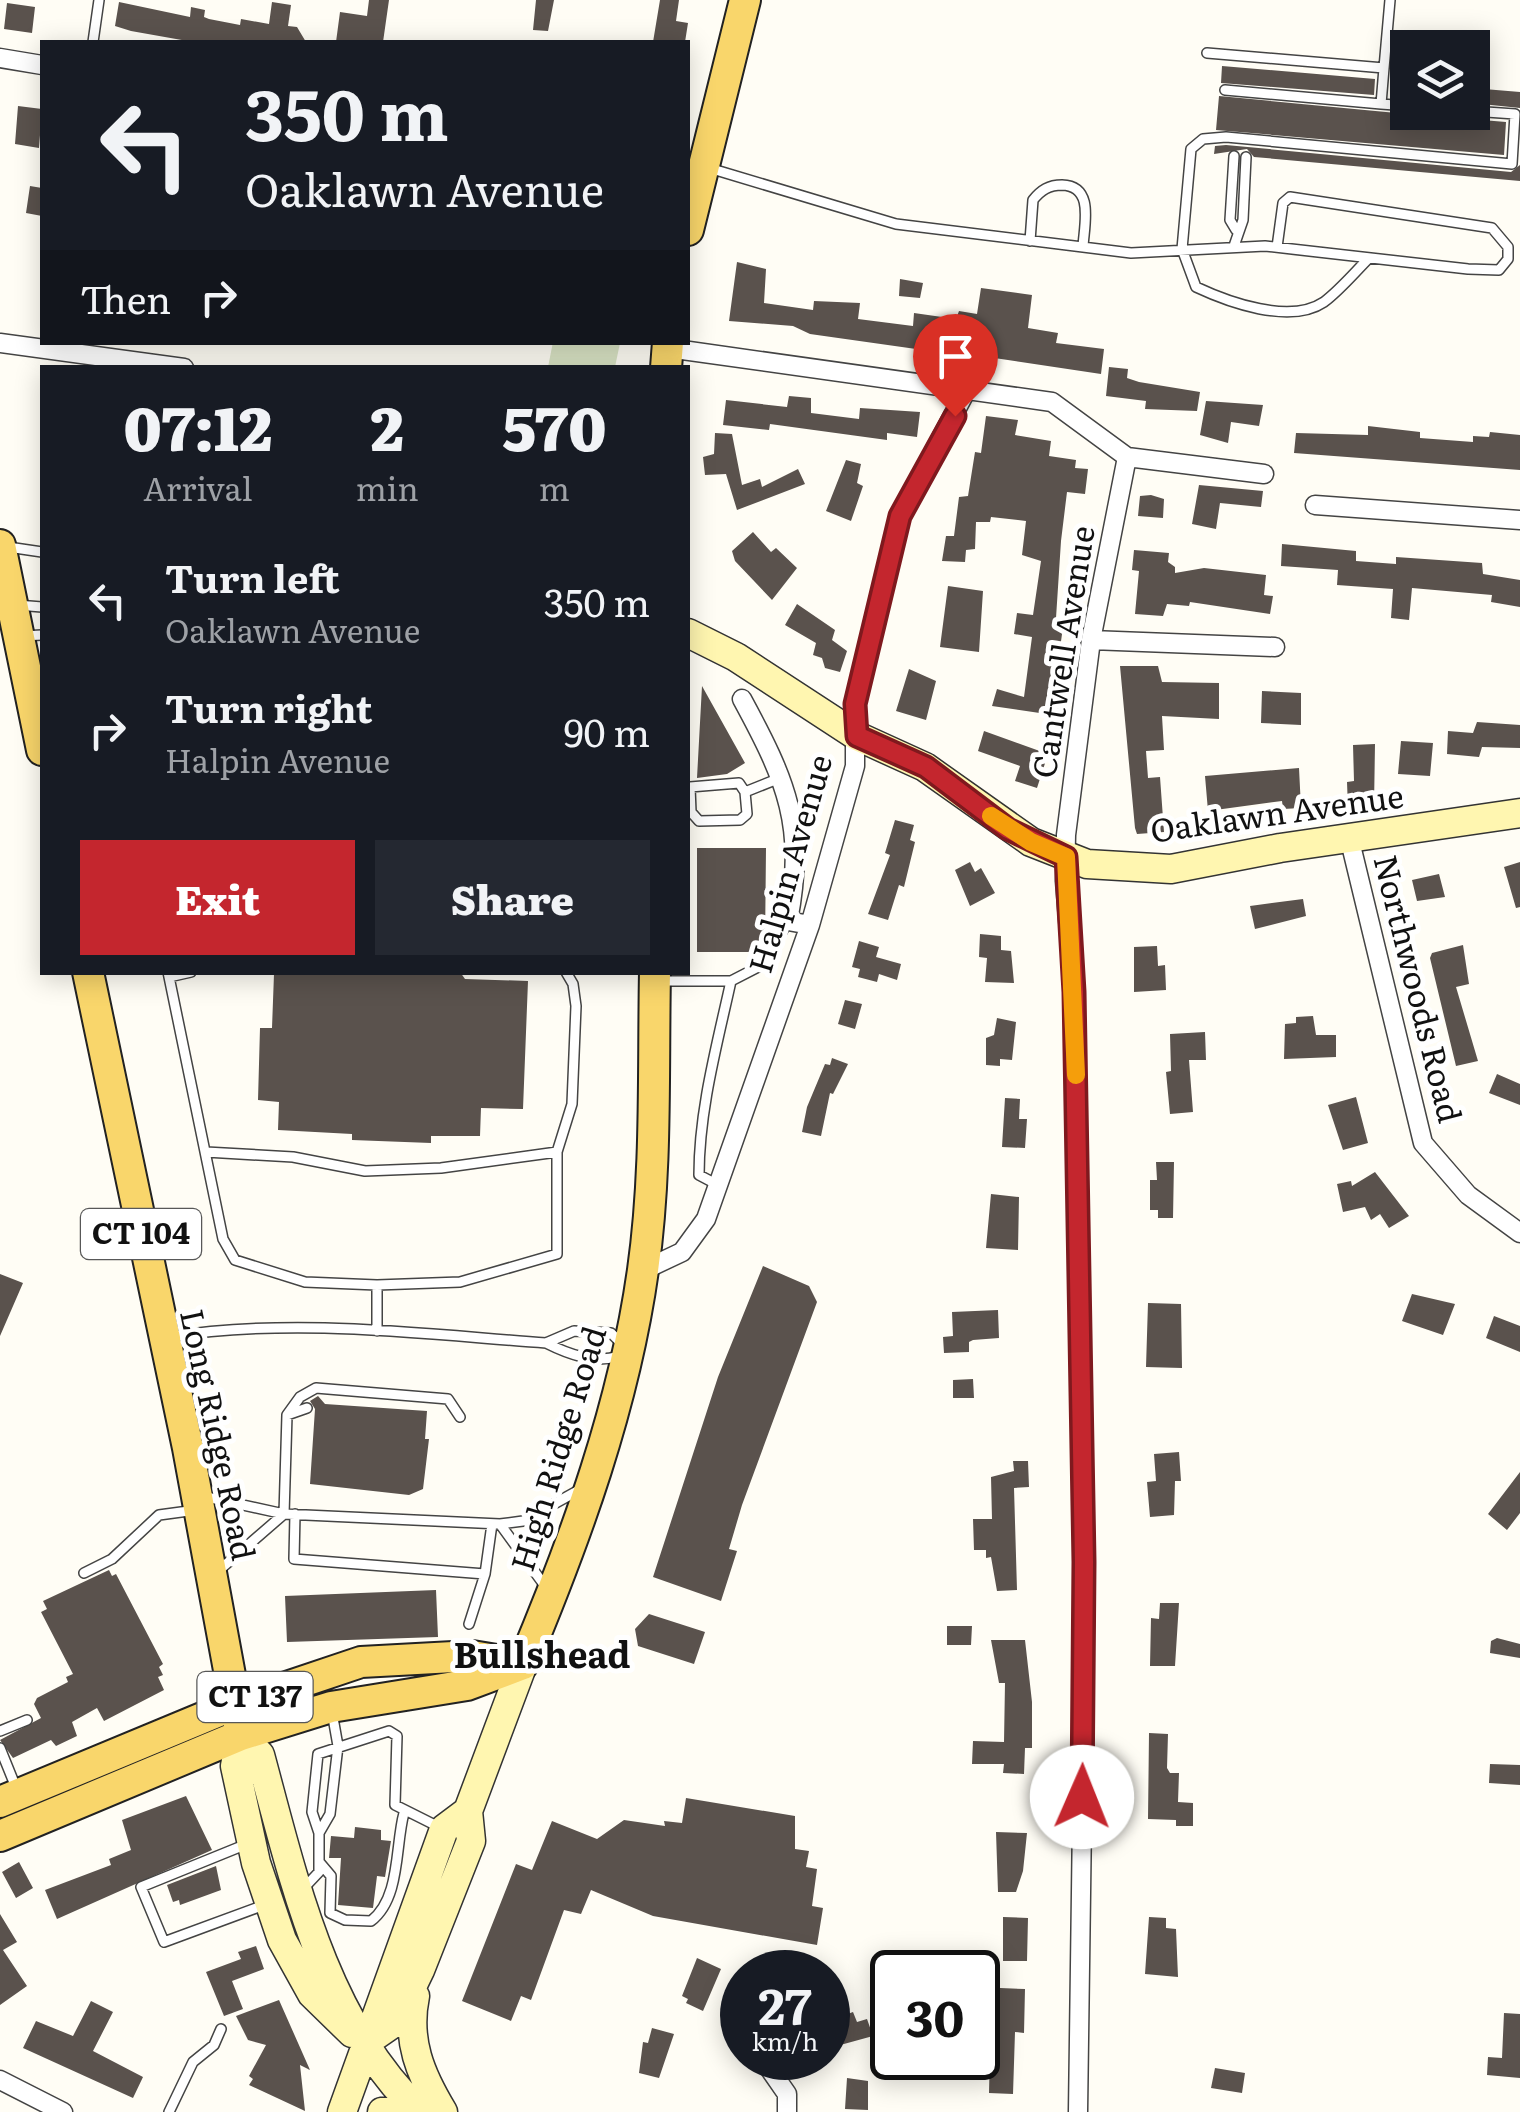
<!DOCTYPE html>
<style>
body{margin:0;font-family:Literata,serif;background:#242831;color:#f1f3f6;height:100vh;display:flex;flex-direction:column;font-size:38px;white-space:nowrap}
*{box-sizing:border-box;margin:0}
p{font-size:32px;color:#9ea1a6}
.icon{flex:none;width:55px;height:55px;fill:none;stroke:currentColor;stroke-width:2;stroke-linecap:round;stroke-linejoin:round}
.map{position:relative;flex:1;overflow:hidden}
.panel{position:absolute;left:40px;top:365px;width:650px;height:610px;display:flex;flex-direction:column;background:#171b24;border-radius:0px;box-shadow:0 5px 25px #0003}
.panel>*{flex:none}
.banner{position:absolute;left:40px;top:40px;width:650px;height:305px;border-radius:0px;box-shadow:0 5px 25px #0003;background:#171b24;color:#f1f3f6;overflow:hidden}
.fabs{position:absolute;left:1390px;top:30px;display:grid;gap:20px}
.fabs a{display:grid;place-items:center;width:100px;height:100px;border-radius:0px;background:#171b24;box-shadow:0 5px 25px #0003;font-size:50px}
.speed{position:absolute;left:720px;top:1950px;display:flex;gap:20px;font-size:50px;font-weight:700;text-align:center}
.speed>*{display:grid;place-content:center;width:130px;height:130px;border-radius:50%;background:#171b24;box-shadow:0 5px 25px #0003;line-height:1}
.speed small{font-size:25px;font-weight:400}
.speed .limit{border:5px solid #111;border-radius:15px;background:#fff;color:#111}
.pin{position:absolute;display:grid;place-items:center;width:85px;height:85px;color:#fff;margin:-102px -42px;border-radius:50% 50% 50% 0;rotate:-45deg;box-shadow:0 0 10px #0007}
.pin .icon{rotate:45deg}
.me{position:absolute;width:110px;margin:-55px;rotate:1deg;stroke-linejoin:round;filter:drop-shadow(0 0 8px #0008)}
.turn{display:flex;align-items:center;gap:35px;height:210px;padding:0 40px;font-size:45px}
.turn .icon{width:130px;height:130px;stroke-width:2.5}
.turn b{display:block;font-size:70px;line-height:85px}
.then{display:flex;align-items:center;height:95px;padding:0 40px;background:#0003;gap:20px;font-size:38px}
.eta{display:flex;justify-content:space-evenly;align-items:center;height:170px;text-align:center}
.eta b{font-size:60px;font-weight:800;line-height:70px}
.cta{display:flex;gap:20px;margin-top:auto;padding:20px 40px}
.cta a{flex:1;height:115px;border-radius:0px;background:#c4262e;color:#fff;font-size:40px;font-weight:800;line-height:115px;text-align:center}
.cta a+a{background:#242831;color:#f1f3f6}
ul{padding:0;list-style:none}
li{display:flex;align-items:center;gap:30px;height:130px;padding:0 40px}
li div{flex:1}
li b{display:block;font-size:38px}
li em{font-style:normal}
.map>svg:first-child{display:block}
.cemetery{fill:#d9e3c4}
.building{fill:#5a524d}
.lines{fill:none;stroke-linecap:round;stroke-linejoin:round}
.lane-casing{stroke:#444;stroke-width:12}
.street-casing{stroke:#444;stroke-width:21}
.secondary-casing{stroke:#333;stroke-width:31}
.primary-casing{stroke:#222;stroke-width:34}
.lane{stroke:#fff;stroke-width:9}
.street{stroke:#fff;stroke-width:18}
.secondary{stroke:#fff6b0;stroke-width:28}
.primary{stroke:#f9d66b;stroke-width:30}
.route-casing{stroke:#7f191e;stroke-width:25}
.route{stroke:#c4262e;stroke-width:18}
.slow{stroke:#f59e0b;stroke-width:18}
.labels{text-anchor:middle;stroke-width:10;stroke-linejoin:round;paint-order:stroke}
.shield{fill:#fff;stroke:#585858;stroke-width:2.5}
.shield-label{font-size:30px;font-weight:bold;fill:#111}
.street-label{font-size:32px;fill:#111;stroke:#fff}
.neighbourhood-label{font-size:35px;font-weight:bold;fill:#111;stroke:#fff}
</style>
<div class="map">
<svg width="1520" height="2112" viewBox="0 0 1520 2112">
<rect width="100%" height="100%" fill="#fffdf5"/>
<path class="cemetery" d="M553,342L620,343L615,367H548Z"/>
<path class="building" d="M369,0H389L383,42H336L340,12L367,16Z
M536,0H554L548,31L533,30Z
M660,0H679L676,21L688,23L685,42H653Z
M119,2L190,17L191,7L205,10L204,17L209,19L240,25L241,19L269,24L272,2L291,5L288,26L297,27L306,42H193L131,31L115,26Z
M7,3L35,7L32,33L4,29Z
M1222,66L1375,79L1374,95L1221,83Z
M1472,88L1520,92V108L1472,103Z
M1219,96L1407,114L1464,112L1470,119L1506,122L1504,155L1216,130Z
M18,106L42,109L39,148L15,144Z
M1226,145L1511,172L1520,165V181L1254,157L1247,149L1214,154L1215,146Z
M30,186L42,188V216L26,213Z
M737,262L766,269L764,303L813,310L814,301L860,303L858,319L913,326L914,313L956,319L959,311L977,314L981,288L1032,295L1028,328L1058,333L1056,343L1104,349L1101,374L954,352L955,346L928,343V348L916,349L810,334L793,326L729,321Z
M900,279L923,283L920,298L899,296Z
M1109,367L1128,369L1127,378L1139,382L1200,392L1197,411L1145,409L1146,401L1106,396Z
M789,396L811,398V413L859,419L860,408L920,412L917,437L887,433V440L770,424L769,430L723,425L726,400L787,407Z
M1206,401L1263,405L1259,426L1231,422L1228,443L1200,435Z
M986,416L1018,420L1015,435L1051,441L1049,456L1076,460L1075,468L1088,469L1085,494L1067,492L1061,541L1056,618L1064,620L1052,705L1062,708L1060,716L992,706L997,689L1024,697L1032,637L1014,634L1017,613L1033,615L1041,561L1022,555L1026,521L991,517L990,522H976L975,549L966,550L965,562L942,561L946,536H954L959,497L968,496L975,452L981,453Z
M1368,426L1420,432V438L1473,442V436L1489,437L1490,432L1520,435V470L1294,453L1296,433L1368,435Z
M715,433L732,434L742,485L760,479L762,487L798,469L805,484L737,510L726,474L705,475L703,457L714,454Z
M846,460L861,464L857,483L863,486L851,521L826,511Z
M1199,485L1263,491L1261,507L1220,503L1216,529L1192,524Z
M1151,495L1164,499L1163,518L1138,516L1140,496Z
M753,532L771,552L776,548L797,568L772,600L735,561L732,551Z
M1282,544L1356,551V561L1396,564V557L1482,563L1483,574L1520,580V607L1491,602L1492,595L1412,588L1409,620L1391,618L1393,589L1337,585L1338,570L1281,566Z
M1134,550L1169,553L1168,562L1175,567V573L1204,568L1266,575L1264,595L1273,596L1270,614L1190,602L1189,606L1167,604L1163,616L1135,614L1139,571L1132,570Z
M948,586L983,591L979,652L940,647Z
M797,604L835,630L832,640L847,651L840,672L825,668L822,658L813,655L816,643L785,625Z
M1120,666H1158L1162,682L1219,683V719L1162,716L1164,750L1146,751L1148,778L1160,777L1164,832L1137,834L1135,828Z
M909,669L936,681L926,720L896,711Z
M702,686L745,763L727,774L697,778Z
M1262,691L1301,693V725L1261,723Z
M1477,722L1520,725V748L1482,747L1479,757L1447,754L1448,731L1473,733Z
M984,731L1048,754L1037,788L1015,781L1020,766L978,751Z
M1401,741L1433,743L1430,776L1398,774Z
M1375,744L1374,807L1348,809L1347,782L1354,781L1353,745Z
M1299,768L1301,808L1283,809L1282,801L1208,811L1205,776Z
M895,820L914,825L910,840L915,842L904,887L899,885L888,920L868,914L890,855L885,853Z
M697,848H766L765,945L761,952H697Z
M970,862L975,872L981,868L995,893L970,906L955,870Z
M1520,862V907L1516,908L1504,867Z
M1439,874L1445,897L1417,901L1412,880Z
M1303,899L1306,916L1255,929L1250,906Z
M980,934L1001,936V950L1011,951L1014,983L985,982L987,958L979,957Z
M859,941L879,947L876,957L901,964L897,980L879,974L877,982L858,977L860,969L852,967Z
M1463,945L1469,984L1456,987L1478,1061L1456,1066L1430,958L1432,953Z
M1157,946L1158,966L1165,965L1166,990L1134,992V947Z
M460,972L465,979L528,981L523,1109L481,1108L480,1136H431V1143L352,1140V1134L278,1130L279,1102L258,1100L260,1028H272L274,974Z
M845,1000L862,1004L855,1029L838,1024Z
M1313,1016L1316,1035H1336V1057L1284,1059L1285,1024L1296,1023V1017Z
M997,1018L1016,1022L1012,1060L1000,1059V1066L986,1065V1038L994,1035Z
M1205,1032L1206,1060H1189L1193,1112L1170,1114L1166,1072L1171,1071L1170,1034Z
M832,1058L848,1064L833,1094L830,1093L821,1136L802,1132L807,1107L825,1064L830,1065Z
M1497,1074L1520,1084V1105L1489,1093Z
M1356,1097L1368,1143L1343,1150L1328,1105Z
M1005,1098L1020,1099L1019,1119H1027L1025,1148L1002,1147Z
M1156,1162H1174L1173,1218H1158V1210H1150V1180H1157Z
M1375,1172L1409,1216L1389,1228L1380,1214L1371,1220L1365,1207L1343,1212L1337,1184L1351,1181L1352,1186Z
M991,1194L1019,1197L1018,1250L986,1248Z
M763,1266L809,1286L817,1302L742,1505L729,1549L737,1551L721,1601L653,1577L718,1377Z
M0,1274L23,1283L0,1336Z
M1412,1294L1455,1304L1443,1335L1402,1321Z
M1148,1303L1181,1304L1182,1368L1146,1367Z
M998,1310L999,1338L973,1340L969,1342V1352L944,1353L943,1337L953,1336L952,1312Z
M1494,1316L1520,1326V1352L1486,1338Z
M973,1379L974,1398H953V1380Z
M318,1396L325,1404L427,1411L425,1439H429L423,1489L409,1495L310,1484L315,1409L310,1401Z
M1179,1452L1181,1481H1175L1174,1515L1150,1517L1147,1482L1156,1481L1154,1454Z
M1013,1461H1028L1029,1487L1014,1488L1017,1590L997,1591L991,1557L986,1558V1550H974L973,1519H992L991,1477L1014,1471Z
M1520,1472V1513L1507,1530L1488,1514Z
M109,1570L112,1576L116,1574L163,1664L159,1667L163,1675L158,1677L164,1690L104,1721L97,1708L72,1722L77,1736L56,1746L51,1740L13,1758L0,1740L41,1718L34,1704L37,1698L68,1682L66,1677L73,1674L41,1612L47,1609L43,1601Z
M436,1590L438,1637L287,1642L285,1596Z
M1160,1603H1179L1175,1666H1150L1151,1618L1159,1619Z
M649,1614L705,1632L694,1664L638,1646L635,1629Z
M947,1626H972L971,1645H947Z
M1497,1638L1520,1644V1658L1490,1653L1491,1641Z
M991,1640H1025L1032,1702V1748H1025L1024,1774L1003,1773L1004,1764H972L973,1741L1004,1742L1005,1683H999Z
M1149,1733L1168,1734L1167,1768L1170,1773H1179L1178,1802L1193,1803V1826H1176V1820L1148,1819Z
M1490,1764L1520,1765V1785L1489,1783Z
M186,1796L212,1850L57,1919L45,1890L111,1865L109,1859L131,1850L122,1820Z
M686,1798L795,1816V1849L809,1851L806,1867L817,1869L812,1906L823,1908L817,1945L653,1916L591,1890L581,1914L564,1910L531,2000L521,1996L511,2021L462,2001L516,1864L532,1870L552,1821L597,1839L624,1820L665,1826L664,1821L682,1823Z
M355,1827L381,1830V1840L391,1841L385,1877L377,1876L373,1908L338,1905L341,1858H329L331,1836L354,1838Z
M996,1832L1027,1833L1023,1871L1016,1892H998Z
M19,1862L33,1888L16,1898L2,1872Z
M216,1866L221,1890L180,1905L179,1900L173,1902L167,1885Z
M0,1914L17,1942L3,1950L27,1986L0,2005Z
M1003,1917L1028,1918L1027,1961H1003Z
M1149,1917L1166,1918V1928L1176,1929L1178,1977L1145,1974Z
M256,1946L264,1969L232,1981L243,2009L224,2016L206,1972L241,1959L238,1952Z
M697,1958L721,1969L703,2011L686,2003L688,1999L682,1996Z
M1000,1988L1025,1989L1024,2033L1015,2032L1013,2094L989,2093L990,2049L999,2050Z
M279,2000L310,2070L300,2065L305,2111L249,2085L253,2079L249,2076L266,2045L248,2040L236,2016Z
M91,2001L113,2012L93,2051L143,2077L133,2098L23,2048L36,2021L73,2036Z
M853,2012L857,2022L867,2019L873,2036L833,2047L828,2021Z
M1504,2013L1520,2014V2078L1487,2075L1488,2057L1502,2058Z
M652,2028L674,2034L659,2078L639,2073L643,2042L648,2043Z
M1215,2068L1245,2073L1242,2093L1211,2088Z
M847,2078L868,2081V2110L845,2109Z"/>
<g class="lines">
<defs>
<path id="lane" d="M93,42L99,0
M1207,53L1384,68L1390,0
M1225,90L1381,104L1384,68
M1381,104L1408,106
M1234,156L1230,220L1236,230
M709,168L896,224L1131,253L1265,246L1468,269L1499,270L1508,259V247L1492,228L1290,197L1283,203L1277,247
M1030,241L1033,200C1041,190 1049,185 1062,185C1095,186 1084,225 1083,247
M1234,246L1243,220L1246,157
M1369,258C1355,272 1340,290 1324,302C1290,325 1228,302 1196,287L1182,249L1191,149L1203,139L1226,137L1512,164L1515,114L1472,111
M8,547L42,552
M17,605L42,607
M22,636L42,635
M739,783L745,792L747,814L740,820L699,821L691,812L690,787Z
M745,792L780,778
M168,972L223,1239L235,1260L305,1282L377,1285
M169,977L191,972
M662,981H731C717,1045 699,1110 699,1175L718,1185
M731,981L764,964L788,921
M206,1152L293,1157L365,1171L441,1168L557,1152
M377,1331V1285L460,1282L557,1254V1152L572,1104L576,1006L573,984L566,972
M169,1337C292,1317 422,1334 546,1343C568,1354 594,1364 619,1356
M546,1343L574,1331L611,1333L623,1345
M287,1415L307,1408
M202,1496L284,1514L500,1524L523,1521L581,1489
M284,1514L287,1415L300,1397L316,1388L448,1399L460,1417
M295,1514L294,1559L485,1574L492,1524
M500,1524L545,1586
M217,1572L284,1514
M84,1573L112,1559L159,1515L196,1510
M469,1624L485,1574
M0,1731L27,1720
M0,1748L17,1790
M319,1833L312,1812L318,1754L389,1731L397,1736L395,1805L441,1828
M247,1844L141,1887L164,1942L267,1904
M320,1863L331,1876L330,1913L345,1920L371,1921C401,1898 395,1845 404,1813
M302,1890L319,1872V1833L330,1814L338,1746L332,1712
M169,2112L193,2062L214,2045L221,2029"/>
<path id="street" d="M0,58L42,65
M0,343L184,368
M668,348L1052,402L1127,457L1264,474
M1315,505L1520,520
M1091,640L1275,647
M742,699C787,782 806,826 788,921L810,925
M1349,837L1423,1143L1468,1195L1520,1233
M644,1270L682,1252L706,1219L810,925L855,766V705L900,516L966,391
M762,2058L787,2094V2112
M0,2080L63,2112
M1078,2112L1085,1600L1074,992L1065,881L1066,835L1091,640L1127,457"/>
<path id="secondary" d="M688,633L736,657L857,736L925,767L1031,842L1087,864L1171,869L1280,848L1520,813
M241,1735L260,1755C293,1877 324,2021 420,2112
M241,1735L235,1766L256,1863L282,1940L312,1994L352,2033
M415,1996C406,2040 420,2074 443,2112
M366,2042L395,2022L420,1970L471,1841L468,1811L523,1664
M342,2112L444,1829L468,1811
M382,2112L415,2108"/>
<path id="primary" d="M688,230L745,0
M666,368L668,342
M0,545L42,750
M88,972L188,1448L241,1735
M523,1664C576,1538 624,1406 643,1270C657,1171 653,1072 655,972
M0,1802L236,1704L361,1662L472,1656L520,1664
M0,1836L241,1735L331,1707L467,1685L523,1664"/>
</defs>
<use href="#lane" class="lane-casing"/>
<use href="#street" class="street-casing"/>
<use href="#secondary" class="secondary-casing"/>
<use href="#primary" class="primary-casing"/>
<use href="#lane" class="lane"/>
<use href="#street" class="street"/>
<use href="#secondary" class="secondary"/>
<use href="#primary" class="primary"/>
</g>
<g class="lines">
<defs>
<path id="route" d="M955,416L900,516L855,704L857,736L926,767L1008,829L1066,857L1074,992L1084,1562L1082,1797"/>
</defs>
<use href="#route" class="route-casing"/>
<use href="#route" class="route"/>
<path class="slow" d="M991,816L1031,842L1066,857L1076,1075"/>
</g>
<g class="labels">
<g class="shield">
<rect x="81" y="1209" width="120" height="50" rx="8"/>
<rect x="197.5" y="1672" width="115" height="50" rx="8"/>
</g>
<g class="shield-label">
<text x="141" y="1244">CT 104</text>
<text x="255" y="1707">CT 137</text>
</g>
<g class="street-label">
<text transform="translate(1064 652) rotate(-81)" y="11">Cantwell Avenue</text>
<text transform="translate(1277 814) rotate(-8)" y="11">Oaklawn Avenue</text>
<text transform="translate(791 864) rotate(-74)" y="11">Halpin Avenue</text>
<text transform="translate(1417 989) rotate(76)" y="11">Northwoods Road</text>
<text transform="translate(217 1435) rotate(78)" y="11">Long Ridge Road</text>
<text transform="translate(559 1449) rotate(-73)" y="11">High Ridge Road</text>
</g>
<g class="neighbourhood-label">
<text x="542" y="1668">Bullshead</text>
</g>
</g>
</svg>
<div class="fabs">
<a><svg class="icon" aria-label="layers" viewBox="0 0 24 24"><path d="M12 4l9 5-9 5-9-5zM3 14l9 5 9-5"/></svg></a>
</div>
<div class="speed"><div>27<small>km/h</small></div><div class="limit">30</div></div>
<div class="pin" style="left:955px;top:416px;background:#d93025"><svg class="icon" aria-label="arrive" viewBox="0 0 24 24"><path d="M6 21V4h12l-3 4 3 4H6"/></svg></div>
<svg class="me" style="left:1082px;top:1797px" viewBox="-20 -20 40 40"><circle r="19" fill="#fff"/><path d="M0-13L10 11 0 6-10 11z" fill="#c4262e"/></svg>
<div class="banner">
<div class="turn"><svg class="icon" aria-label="left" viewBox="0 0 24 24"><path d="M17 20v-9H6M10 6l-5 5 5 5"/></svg><div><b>350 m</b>Oaklawn Avenue</div></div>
<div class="then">Then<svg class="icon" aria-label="right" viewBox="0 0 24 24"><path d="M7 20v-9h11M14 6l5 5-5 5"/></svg></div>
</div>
<section class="panel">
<div class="eta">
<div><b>07:12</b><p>Arrival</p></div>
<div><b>2</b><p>min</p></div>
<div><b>570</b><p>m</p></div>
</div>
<ul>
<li><svg class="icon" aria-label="left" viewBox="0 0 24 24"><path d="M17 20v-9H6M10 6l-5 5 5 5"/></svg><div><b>Turn left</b><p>Oaklawn Avenue</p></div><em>350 m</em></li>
<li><svg class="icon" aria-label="right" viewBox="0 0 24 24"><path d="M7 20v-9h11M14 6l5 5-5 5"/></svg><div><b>Turn right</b><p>Halpin Avenue</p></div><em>90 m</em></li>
</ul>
<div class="cta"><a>Exit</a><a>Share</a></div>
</section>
</div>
